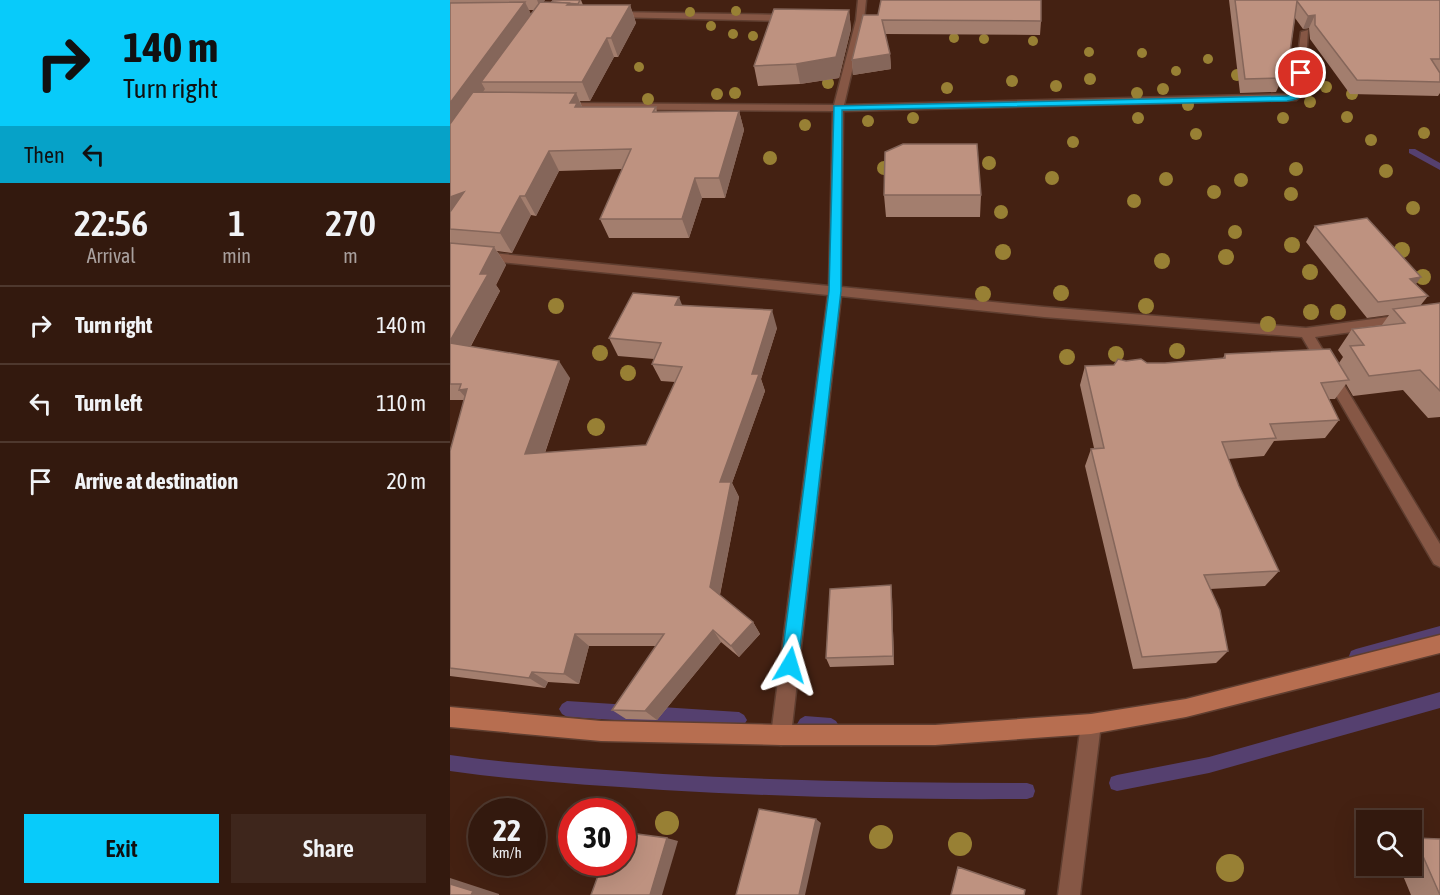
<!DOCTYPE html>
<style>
body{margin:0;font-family:"Asap Condensed",sans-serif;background:#3e261c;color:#f1f3f6;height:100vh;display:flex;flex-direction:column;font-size:22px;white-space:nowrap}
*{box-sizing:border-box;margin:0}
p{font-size:20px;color:#a9a09e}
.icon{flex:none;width:33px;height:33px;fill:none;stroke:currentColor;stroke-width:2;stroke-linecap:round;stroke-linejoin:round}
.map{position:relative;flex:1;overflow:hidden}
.sheet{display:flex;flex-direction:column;background:#33190e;width:450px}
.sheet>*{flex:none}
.banner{background:#08cbfa;color:#111;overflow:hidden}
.controls{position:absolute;left:906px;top:810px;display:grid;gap:12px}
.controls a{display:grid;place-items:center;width:66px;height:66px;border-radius:0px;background:#33190e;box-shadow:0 6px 24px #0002,0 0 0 2px #4e382e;font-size:30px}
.speed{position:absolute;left:18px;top:798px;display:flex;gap:12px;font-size:30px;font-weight:700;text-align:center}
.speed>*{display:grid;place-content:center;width:78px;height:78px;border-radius:50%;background:#33190e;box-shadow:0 6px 24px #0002,0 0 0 2px #4e382e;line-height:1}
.speed small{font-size:15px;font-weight:400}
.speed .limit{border:9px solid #d22;background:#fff;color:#111}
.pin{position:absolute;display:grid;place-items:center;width:51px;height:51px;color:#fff;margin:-26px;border:3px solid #fff;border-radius:50%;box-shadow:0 2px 6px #0007}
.me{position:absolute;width:66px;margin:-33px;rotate:7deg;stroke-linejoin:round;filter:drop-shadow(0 0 4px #0008)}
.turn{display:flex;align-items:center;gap:21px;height:126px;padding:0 24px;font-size:27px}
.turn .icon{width:78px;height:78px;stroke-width:2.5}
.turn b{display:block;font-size:42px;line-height:51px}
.then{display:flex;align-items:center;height:57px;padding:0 24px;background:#0003;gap:12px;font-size:22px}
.eta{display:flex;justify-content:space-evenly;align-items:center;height:102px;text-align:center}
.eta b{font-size:36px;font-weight:600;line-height:42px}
.primary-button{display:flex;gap:12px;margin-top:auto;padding:12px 24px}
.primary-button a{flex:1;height:69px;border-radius:0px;background:#08cbfa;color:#111;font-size:24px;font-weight:600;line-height:69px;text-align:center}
.primary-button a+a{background:#3e261c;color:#f1f3f6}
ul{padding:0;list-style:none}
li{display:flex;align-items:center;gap:18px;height:78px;padding:0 24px;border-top:2px solid #4e382e}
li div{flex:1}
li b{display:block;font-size:22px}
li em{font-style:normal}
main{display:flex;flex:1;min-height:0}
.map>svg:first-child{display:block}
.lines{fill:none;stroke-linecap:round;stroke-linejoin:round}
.stream{fill:#55406f;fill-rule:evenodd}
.minor-casing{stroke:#5f3e30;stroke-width:3}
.secondary-casing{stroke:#5f3e30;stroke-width:3}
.minor{fill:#865745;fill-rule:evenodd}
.secondary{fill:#b76e50;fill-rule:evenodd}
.tree{fill:#988034}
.wall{fill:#a37e6e;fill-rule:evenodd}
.shaded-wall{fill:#85665a}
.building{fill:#be9280;stroke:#85665a;stroke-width:1.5}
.route{fill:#08cbfa;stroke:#0584a2;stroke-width:1.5}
</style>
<main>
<section class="sheet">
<div class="banner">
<div class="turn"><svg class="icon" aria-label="right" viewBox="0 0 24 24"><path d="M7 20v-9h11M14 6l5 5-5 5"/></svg><div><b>140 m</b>Turn right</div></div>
<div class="then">Then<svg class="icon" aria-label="left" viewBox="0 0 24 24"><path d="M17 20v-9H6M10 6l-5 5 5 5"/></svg></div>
</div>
<div class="eta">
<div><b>22:56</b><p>Arrival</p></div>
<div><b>1</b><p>min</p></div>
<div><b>270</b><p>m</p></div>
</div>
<ul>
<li><svg class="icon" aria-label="right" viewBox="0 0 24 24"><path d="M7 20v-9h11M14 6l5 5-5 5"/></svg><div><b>Turn right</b></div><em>140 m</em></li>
<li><svg class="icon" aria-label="left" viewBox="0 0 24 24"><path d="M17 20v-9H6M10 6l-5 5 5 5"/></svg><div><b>Turn left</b></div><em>110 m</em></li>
<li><svg class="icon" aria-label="arrive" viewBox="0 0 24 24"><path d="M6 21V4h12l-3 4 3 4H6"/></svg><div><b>Arrive at destination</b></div><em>20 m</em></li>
</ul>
<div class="primary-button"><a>Exit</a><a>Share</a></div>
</section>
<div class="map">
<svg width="990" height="895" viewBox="0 0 990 895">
<rect width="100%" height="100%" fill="#442112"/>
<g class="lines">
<path class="stream" d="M959,149H965L990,163V170L959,153Z
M990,626V640L906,663L901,661L899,656L901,651L906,649Z
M990,692V708L759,773L667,791L661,789L659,783L661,777L667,775L759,757Z
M117,701L289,712L294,715L297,720L294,725L289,728L117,717L112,714L109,709L112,704Z
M355,716L381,718L386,721L389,726L386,731C376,736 360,734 350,729L347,724L350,719Z
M0,755C71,765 142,769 213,774C334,781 456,783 577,783L583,785L585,791L583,797L577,799C456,800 334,797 213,790C142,785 71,781 0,771Z"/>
<defs>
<path id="minor" d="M408,0H416L414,20L394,105L843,94L851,32L858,30L854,94L846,100L393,111L391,287L594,307L856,328L990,310V320L865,337L990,544V567L984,564L852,337L594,317L391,296L341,735L338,742L331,745L324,742L321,735L378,295L0,257V249L379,286L383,111L112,109L107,106L112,103L384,105L406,20Z
M165,12L339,15L343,18L339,21L162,17L161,15Z
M641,714L648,717L651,724L630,895H608L631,724L634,717Z"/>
<path id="secondary" d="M990,635V653L736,717L641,734L485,745H331L151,741L0,727V707L151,721L331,725H485L641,714L736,699Z"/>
</defs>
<use href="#minor" class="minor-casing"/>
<use href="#secondary" class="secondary-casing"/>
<use href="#minor" class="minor"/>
<use href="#secondary" class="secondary"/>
</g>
<g class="tree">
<circle cx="286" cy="11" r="5"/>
<circle cx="240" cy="12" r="5"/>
<circle cx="261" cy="26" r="5"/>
<circle cx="283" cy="34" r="5"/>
<circle cx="303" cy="36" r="5"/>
<circle cx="504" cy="38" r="5"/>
<circle cx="534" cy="39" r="5"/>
<circle cx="583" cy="41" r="5"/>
<circle cx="639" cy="52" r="5"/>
<circle cx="692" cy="53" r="5"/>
<circle cx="758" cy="59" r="5"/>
<circle cx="189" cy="67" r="5"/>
<circle cx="726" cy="71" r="5"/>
<circle cx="787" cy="75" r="6"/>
<circle cx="640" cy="79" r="6"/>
<circle cx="562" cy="81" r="6"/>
<circle cx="378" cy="83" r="6"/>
<circle cx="606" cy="86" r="6"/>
<circle cx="876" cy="87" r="6"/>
<circle cx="497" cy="88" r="6"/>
<circle cx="713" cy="89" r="6"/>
<circle cx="285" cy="93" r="6"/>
<circle cx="687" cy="93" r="6"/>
<circle cx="267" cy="94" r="6"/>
<circle cx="902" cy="94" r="6"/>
<circle cx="198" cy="99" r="6"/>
<circle cx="860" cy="102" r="6"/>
<circle cx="738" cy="105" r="6"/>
<circle cx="897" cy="117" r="6"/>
<circle cx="463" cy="118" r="6"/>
<circle cx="688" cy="118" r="6"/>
<circle cx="833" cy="118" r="6"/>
<circle cx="418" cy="121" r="6"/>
<circle cx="355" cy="125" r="6"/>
<circle cx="974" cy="133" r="6"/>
<circle cx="746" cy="134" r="6"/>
<circle cx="921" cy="140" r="6"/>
<circle cx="623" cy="142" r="6"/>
<circle cx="320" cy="158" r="7"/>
<circle cx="539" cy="163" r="7"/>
<circle cx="434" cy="168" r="7"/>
<circle cx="846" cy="169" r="7"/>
<circle cx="936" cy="171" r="7"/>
<circle cx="602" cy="178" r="7"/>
<circle cx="716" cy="179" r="7"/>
<circle cx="791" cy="180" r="7"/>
<circle cx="764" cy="192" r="7"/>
<circle cx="841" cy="194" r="7"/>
<circle cx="684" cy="201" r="7"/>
<circle cx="963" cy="208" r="7"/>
<circle cx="551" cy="212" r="7"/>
<circle cx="785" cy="232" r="7"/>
<circle cx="842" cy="245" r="8"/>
<circle cx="952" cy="250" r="8"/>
<circle cx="553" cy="252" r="8"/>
<circle cx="776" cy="257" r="8"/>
<circle cx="712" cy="261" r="8"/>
<circle cx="860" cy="272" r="8"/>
<circle cx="973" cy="277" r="8"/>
<circle cx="611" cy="293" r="8"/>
<circle cx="533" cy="294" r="8"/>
<circle cx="106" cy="306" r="8"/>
<circle cx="696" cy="306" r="8"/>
<circle cx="861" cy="312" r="8"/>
<circle cx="888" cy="312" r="8"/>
<circle cx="818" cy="324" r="8"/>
<circle cx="727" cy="351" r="8"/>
<circle cx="150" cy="353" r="8"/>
<circle cx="666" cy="354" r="8"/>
<circle cx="617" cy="357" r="8"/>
<circle cx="178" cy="373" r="8"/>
<circle cx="146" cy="427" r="9"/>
<circle cx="217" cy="823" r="12"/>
<circle cx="431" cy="837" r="12"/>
<circle cx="510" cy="844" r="12"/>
<circle cx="780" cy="868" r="14"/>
</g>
<path class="wall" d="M0,0H95L93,2H102L131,0L133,5H180L186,23L168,57H164L140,101H130L132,107H206L207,112L289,111L294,130L275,198H252L239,238H159L150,219L172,169L109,171L86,216L81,215L62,253L47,251L56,265L46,285L50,291L21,346L120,378L95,453L196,445L225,382L211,381L202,364L204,359L168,356L159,338L232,306L327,328L311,379L315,391L282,483L289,497L270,595L303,622L310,634L289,657L271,642L207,720L176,719L162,710L206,646H139L129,684L98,682L95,688L0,676V451L14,400H0ZM79,10H85L81,15Z
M779,0H990V93L988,96L900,94L860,39L859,28L853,29L845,18L838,66L826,92L790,93Z
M399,10L401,29L389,78L350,84L308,86L304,66Z
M428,15L591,21L590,35L435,34L440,54L441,69L403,75L402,60Z
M434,195H531L530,217H436Z
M865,226L966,284L978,296L970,306L990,303V417L978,418L953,390L903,396L896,384L885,399H879L889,420L875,438L824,441L814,456L778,459L789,486L829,571L815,586L760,589L778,651L766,663L683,669L635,466L641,449L644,448L630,385L635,366L715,363L773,358L775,354L889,363L893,357L888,350L902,329L932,325L939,315L917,318L856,242Z
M441,585L442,597L444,665L380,667L376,658Z
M965,838L990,895H961L949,866H962V839Z"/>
<path class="shaded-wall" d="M87,0H95L91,5V10Z
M75,2L84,20L31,82L35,89L0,138V103Z
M180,5L186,23L168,57L161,38Z
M399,10L401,29L389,78L350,84L346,64Z
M865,15L859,28L853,29L858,16Z
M157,38L164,57L140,101L132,82Z
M440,54L441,69L403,75L402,60Z
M126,93L134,112L133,115L120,103Z
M289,111L294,130L275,198L269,178Z
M99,151L109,171L86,216L75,196Z
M245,178L252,198L239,238L232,219Z
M14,192L0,222V197Z
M70,196L81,215L62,253L50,233Z
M44,247L56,265L46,285L50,291L13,360L0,344V341L30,274Z
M971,277L960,293V279Z
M229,297L236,315L225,305Z
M322,310L327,328L311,379L315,391L282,483L289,497L269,599L260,587L270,482L302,374Z
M109,361L120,378L89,470L75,454Z
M17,389L24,407L9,390Z
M441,585L442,597L444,665L443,656Z
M303,622L310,634L289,657L281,646Z
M263,630L271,642L207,720L195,711Z
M125,634L139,646L129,684L114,674Z
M82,672L98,682L95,688L79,678Z
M366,819L371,823L355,895H349Z
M217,838L228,841L212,895H200Z
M0,878L49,894V895H21L0,884Z"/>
<path class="building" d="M103,0H130L128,4L102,2Z
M431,0H591V21L432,20L440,54L402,60L413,15H428Z
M785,0H990V59H981L990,73V82L907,80L865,25V15L858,16L847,1L838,66L834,65L832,78L795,79Z
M75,2L0,103V3Z
M90,2L119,3L117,5H180L161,38H157L132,82H31Z
M324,9L399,10L386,57L346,64L304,66Z
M23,92L126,93L120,103H127L125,107H206L203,112L289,111L269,178H245L232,219H150L181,149L99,151L75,196H70L50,233L0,229V212L14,192L0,197V124Z
M453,144H527L531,195H434L435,152Z
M917,218L971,277L960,279L978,296L928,302L865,226Z
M0,243L44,247L30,274H38L0,341Z
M183,293L229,297L225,305L322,310L302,374H309L270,482H281L260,587L303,622L281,646L263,630L195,711L162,710L214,634H125L114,674L82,672L79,678L0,668V451L17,389L9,390L11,384H0V343L109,361L75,454L196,445L232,367L202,364L211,343L159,338Z
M990,303V391L970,370L919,376L900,346L914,345L902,329L955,323L943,309Z
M880,349L899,380L871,383L889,420L820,424L826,438L772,442L789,486L829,571L754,575L770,610L778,651L692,657L641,449L654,448L635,366L664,365L668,359L676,361L691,359L697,363H715L775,358V354Z
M441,585L443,656L376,658L380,589Z
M309,809L366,819L349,895H286Z
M172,832L217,838L200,895H141L153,862H172Z
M965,838L990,839V895Z
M508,867L575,890L574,895H501Z
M0,884L23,891L21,895H0Z"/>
<path class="route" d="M848,71L856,73C854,91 858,98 837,101L392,110L391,291L348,665L345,671L340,673L334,671L331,665L379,291L384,106L837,96L845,93Z"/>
</svg>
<div class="controls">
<a><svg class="icon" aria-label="search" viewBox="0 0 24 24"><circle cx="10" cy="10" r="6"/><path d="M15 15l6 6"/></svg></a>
</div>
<div class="speed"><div>22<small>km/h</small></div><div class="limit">30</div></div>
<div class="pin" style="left:851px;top:73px;background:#d93025"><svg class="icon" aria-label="arrive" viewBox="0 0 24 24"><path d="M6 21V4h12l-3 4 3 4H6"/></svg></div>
<svg class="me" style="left:340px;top:665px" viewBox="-20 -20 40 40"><path d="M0-17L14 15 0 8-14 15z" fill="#08cbfa" stroke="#fff" stroke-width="4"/></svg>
</div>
</main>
